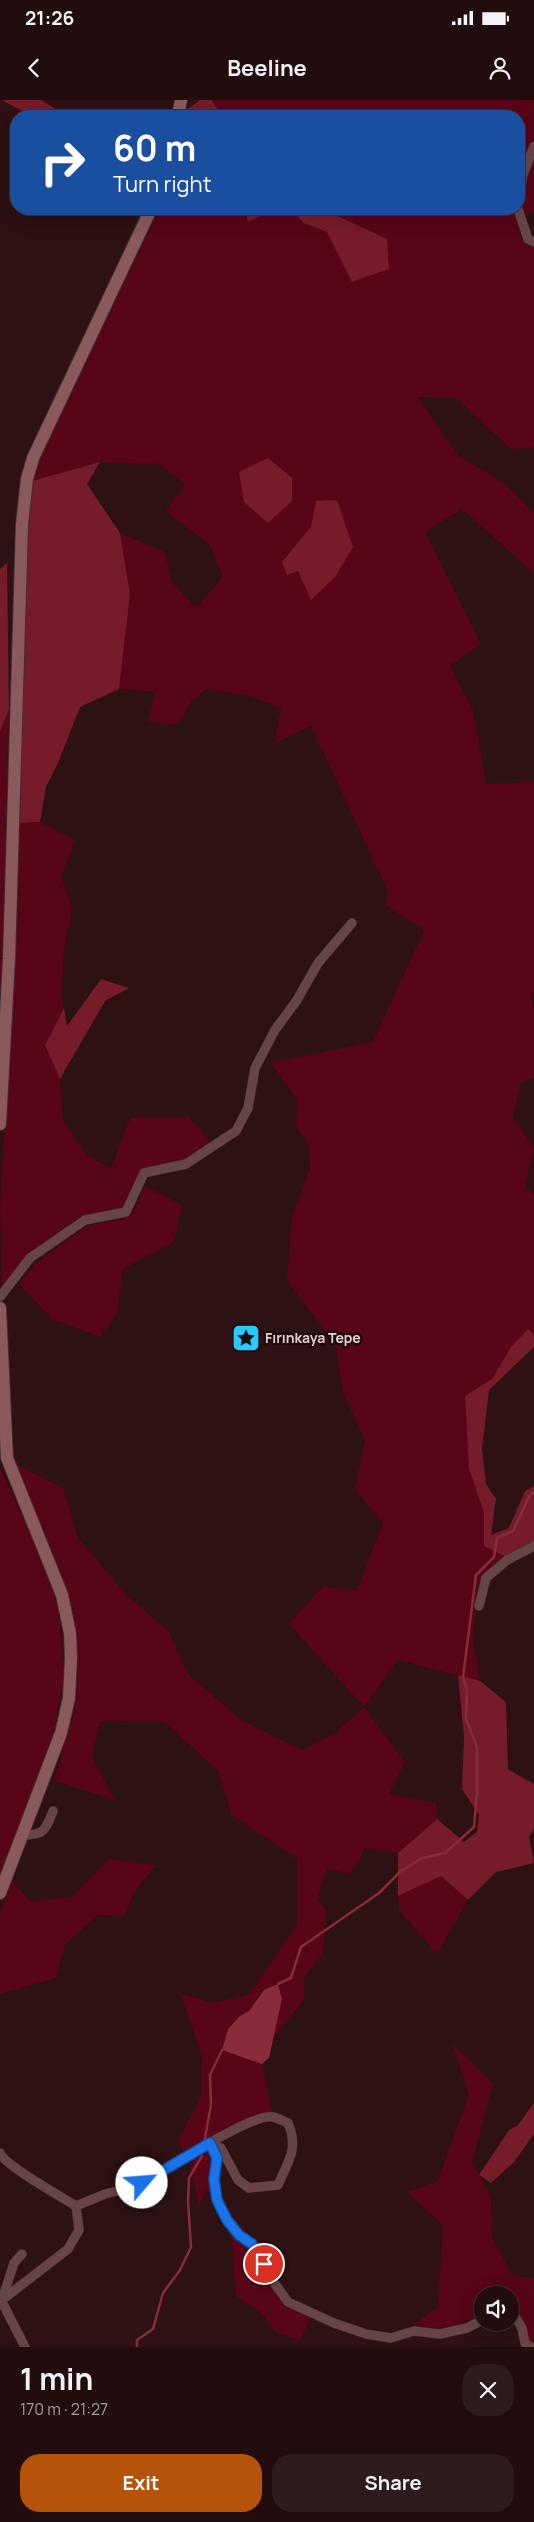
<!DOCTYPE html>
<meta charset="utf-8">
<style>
body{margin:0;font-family:Manrope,sans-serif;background:#2e1b1c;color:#f1f3f6;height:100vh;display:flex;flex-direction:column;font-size:19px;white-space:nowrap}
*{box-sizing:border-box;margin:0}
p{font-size:16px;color:#a29c9e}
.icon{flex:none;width:28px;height:28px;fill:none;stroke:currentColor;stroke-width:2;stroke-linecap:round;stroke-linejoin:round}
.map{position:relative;height:2247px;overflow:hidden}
.panel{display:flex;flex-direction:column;background:#220d0e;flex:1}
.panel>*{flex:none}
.hud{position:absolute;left:10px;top:10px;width:515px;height:105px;border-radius:20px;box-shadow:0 5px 20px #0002,0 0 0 1px #3f2d2e;background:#1a4fa0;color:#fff;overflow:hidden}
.buttons{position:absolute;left:474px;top:2186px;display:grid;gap:10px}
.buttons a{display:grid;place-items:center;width:45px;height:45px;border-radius:50%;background:#220d0e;box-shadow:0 5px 20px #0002,0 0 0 1px #3f2d2e;font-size:25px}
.pin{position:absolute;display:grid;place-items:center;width:42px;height:42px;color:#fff;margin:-21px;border:2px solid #fff;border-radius:50%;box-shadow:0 1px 5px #0007}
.me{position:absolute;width:55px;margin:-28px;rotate:63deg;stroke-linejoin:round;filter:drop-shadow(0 0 4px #0008)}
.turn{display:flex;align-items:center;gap:18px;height:105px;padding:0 20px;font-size:22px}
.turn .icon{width:65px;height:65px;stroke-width:2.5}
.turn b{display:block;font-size:35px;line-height:42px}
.round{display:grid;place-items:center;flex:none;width:52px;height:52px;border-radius:20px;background:#2e1b1c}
.summary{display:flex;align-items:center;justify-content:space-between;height:85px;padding:0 20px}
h1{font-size:30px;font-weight:700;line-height:38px}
.action{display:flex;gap:10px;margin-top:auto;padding:10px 20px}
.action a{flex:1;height:58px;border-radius:20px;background:#b45309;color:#fff;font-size:20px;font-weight:700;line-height:58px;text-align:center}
.action a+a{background:#2e1b1c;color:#f1f3f6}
.status{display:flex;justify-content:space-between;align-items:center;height:35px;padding:0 25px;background:#220d0e;direction:ltr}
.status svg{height:14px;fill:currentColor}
header{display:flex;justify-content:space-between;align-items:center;height:65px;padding:0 20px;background:#220d0e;font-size:22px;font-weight:700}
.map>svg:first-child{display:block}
.green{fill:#570517}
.forest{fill:#761b2a}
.water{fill:#872c38}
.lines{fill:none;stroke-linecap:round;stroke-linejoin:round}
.stream{stroke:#872c38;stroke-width:2.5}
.street-casing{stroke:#422e2f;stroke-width:10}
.secondary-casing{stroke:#422e2f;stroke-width:14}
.street{stroke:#674546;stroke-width:9}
.secondary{stroke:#89595b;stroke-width:12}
.route-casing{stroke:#114b97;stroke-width:12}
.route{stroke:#1a73e8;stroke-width:9}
.labels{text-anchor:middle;stroke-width:5;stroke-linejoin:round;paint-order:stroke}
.poi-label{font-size:14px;font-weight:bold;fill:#e5d0d0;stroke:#23080b;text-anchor:start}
</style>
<div class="status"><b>21:26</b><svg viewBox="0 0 49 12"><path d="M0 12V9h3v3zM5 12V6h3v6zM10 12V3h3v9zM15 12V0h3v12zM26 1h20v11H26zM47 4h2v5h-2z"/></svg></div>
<header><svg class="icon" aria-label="back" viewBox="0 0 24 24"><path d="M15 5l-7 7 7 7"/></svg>Beeline<svg class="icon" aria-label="person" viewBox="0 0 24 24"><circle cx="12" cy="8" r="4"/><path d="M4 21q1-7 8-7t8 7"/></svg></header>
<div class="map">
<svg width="534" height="2247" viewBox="0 0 534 2247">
<rect width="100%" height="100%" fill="#2d1113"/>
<path class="green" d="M212,0H534V37L519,79V16H221Z
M534,56V111L524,115C518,97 527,73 534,56Z
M160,109H245L248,122L274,109H292L303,123L327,132L322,109H514L521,139L534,148V347L511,349L456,298L417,297L459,356L504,383L534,413V473L462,409L425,432L481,544L450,566L473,610L486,684L534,682V891L531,896L534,911V978L521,982L513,1016L534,1048L525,1085L534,1096V1235L528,1230L511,1247L492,1279L465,1296L469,1369L484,1413V1446L506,1457L479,1481L473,1538L480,1581L398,1560L364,1607L405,1662L389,1694L436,1703L437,1719L398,1753L365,1748L351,1774L327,1769L317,1799L326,1811L323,1854L304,1877V1899L274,1937L282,1899L264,1890L249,1911L240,1916L222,1949L262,1964L272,2013L186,2056L178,2040L201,1997L202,1955L180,1893L213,1903L250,1894L297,1824V1759L231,1714L219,1672L165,1622L100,1621L92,1657L115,1700L54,1681L75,1609L78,1562L72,1506L44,1430L21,1385L15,1364L63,1388L78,1438L126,1494L169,1532L189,1575L241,1620L302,1650L334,1634L364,1607L289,1524L323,1486L356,1491L383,1423L355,1389L365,1340L343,1293L335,1243L287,1180L292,1118L310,1069L309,1044L296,1026L297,999L271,963L373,942L424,830L385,805L388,791L311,626L274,644L281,608L250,596L206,589L191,602L177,625L148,622L155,592L119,589L130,494L120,433L165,452L172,482L196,508L223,477L209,444L166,411L185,384L160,364L100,362L32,381L39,357Z
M9,610L0,948V631Z
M40,722L75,740L61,777L72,808L64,850L61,893L64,908L45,945L60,979L63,1020L87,1055L111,1069L130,1018L189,1017L209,1040V1046L185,1061L141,1069L124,1108L79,1117L27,1155L2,1190L0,1107L15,852L20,723Z
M145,1086L182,1105L174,1142L123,1169L117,1213L100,1237L52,1219L19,1184L36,1163L87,1126L131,1116Z
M0,1368L29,1430L59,1508L64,1577L54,1632L39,1679L0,1776Z
M109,1759L156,1765L133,1794L125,1816L98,1815L65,1845L56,1878L0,1894V1815L11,1779L30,1802L72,1797Z
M441,1776L468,1800L437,1854L399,1810L398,1796Z
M452,1943L493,1984L472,2063L491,2097L492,2137L513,2176L534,2178V2243L530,2241L516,2209H510V2195H482V2213C457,2229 441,2229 412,2226L438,2207L443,2125L407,2092L437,2082L469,1995Z
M209,2047L215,2058V2098L207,2090L199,2105L190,2064L196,2055Z
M224,2120L252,2146L272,2186L312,2215L300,2241L274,2231L263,2214L236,2196L232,2143Z"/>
<path class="forest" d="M2,0H41L56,9L80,13L83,16H31Z
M200,0H212L221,16H186V10Z
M245,109H274L248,122Z
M292,109H322L387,139L389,169L352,182L327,132L303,123Z
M268,358L292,378V401L268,423L244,402L239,372Z
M100,362L87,384L120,433L130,494L119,589L80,607L58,663L46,687L40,722L20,723L27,424L32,381Z
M337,400L353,447L335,477L311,500L298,471L287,475L282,462L311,427L316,401Z
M7,463L9,610L0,631V469Z
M101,879L129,888L105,901L60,979L45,945L64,908L67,926Z
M528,1229L534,1235V1247L489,1290L482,1349L486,1384L496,1399L491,1435L509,1428L525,1391L534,1386V1442L506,1457L484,1446V1413L469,1369L465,1296L492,1279L511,1247Z
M458,1575L480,1581L506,1602L508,1669L534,1684V1729L529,1737L534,1763L496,1772L468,1800L441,1776L398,1796V1753L437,1719L464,1742L477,1732L479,1715L462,1689L464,1637Z
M534,2003V2034L514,2062L491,2083L479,2075L509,2030L518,2025Z"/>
<path class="water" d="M278,1884L282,1899L269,1958L262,1964L222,1950L228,1929L240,1916L249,1911L264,1890Z"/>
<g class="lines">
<path class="stream" d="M278,1884L291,1878L301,1847L379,1793L401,1771L422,1758L445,1753L474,1727L477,1693V1647L466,1619L467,1591L463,1577L476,1475L494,1457L497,1438L513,1431L530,1395L534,1392
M204,2043L211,2005L210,1975L222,1950
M137,2247V2240L153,2229L163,2193L180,2170L191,2147L188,2101L189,2078L202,2056"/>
<defs>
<path id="street" d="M519,98L523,75L534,46
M518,109L528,139L534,142
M0,1197L30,1158L85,1120L126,1112L144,1073L186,1064L236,1031L248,1008L255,968L275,930L297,900L318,863L352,823
M479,1506L486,1478L507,1460L534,1446
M22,1735C44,1735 45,1731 53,1711
M210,2043L217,2058L214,2079L217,2100L227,2120L239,2135L252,2144L275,2184L288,2202L334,2223L366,2234L391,2238L414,2231L440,2234L467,2228L482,2220
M0,2053C4,2065 62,2097 76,2106
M76,2106L105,2094L137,2086L203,2047C216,2039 259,2014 273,2017C278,2018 283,2021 288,2023C299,2049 288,2061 278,2085L249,2088L238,2080L221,2048L210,2043
M0,2198L25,2247
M2,2200L68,2149L79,2130L76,2106
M2,2200L14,2163L22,2154
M510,2213H513L522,2228L525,2243L531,2247"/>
<path id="secondary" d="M178,16L181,0
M0,1024L9,859L22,424L27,379L33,358L151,109
M0,1208L7,1358L62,1495L70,1533L71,1558L69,1598L61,1633L0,1793"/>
</defs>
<use href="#street" class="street-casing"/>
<use href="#secondary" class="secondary-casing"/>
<use href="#street" class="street"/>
<use href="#secondary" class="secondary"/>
</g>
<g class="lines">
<defs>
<path id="route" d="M142,2083L210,2043L217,2058L214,2079L217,2100L227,2120L239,2135L252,2144L264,2164"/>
</defs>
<use href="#route" class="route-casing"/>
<use href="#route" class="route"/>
</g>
<defs>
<symbol id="sight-square" viewBox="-11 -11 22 22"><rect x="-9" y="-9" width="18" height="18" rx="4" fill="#29c8ff" stroke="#23080b"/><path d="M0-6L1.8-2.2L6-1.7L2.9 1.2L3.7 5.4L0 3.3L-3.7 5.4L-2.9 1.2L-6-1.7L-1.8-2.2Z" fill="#111"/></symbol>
</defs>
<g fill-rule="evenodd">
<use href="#sight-square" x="230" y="1222" width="32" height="32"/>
</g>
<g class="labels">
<g class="poi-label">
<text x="265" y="1243">Fırınkaya Tepe</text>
</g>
</g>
</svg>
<div class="buttons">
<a><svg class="icon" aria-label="sound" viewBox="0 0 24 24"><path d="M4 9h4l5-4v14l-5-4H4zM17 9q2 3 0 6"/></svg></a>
</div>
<div class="pin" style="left:264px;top:2164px;background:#d93025"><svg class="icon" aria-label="arrive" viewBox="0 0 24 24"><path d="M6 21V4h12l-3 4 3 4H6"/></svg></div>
<svg class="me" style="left:142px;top:2083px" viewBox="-20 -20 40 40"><circle r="19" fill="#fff"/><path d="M0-13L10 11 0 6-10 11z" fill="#1a73e8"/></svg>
<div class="hud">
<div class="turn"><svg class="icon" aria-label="right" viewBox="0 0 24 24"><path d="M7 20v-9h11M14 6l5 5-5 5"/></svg><div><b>60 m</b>Turn right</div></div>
</div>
</div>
<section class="panel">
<div class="summary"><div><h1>1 min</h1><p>170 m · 21:27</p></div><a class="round"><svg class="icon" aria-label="close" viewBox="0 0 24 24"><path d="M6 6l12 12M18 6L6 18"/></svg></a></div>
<div class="action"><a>Exit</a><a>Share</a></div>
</section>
